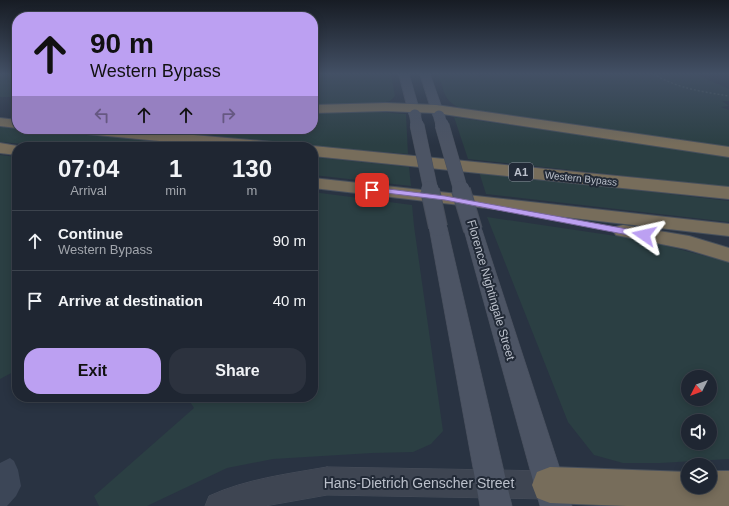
<!DOCTYPE html>
<style>
body{margin:0;font-family:Arial,sans-serif;background:#2c323e;color:#f1f3f6;height:100vh;display:flex;flex-direction:column;font-size:15px;white-space:nowrap}
*{box-sizing:border-box;margin:0}
p{font-size:13px;color:#a1a5ac}
.icon{flex:none;width:22px;height:22px;fill:none;stroke:currentColor;stroke-width:2;stroke-linecap:round;stroke-linejoin:round}
.map{position:relative;flex:1;overflow:hidden}
.sheet{position:absolute;left:12px;top:142px;width:306px;height:260px;display:flex;flex-direction:column;background:#1f2632;border-radius:16px;box-shadow:0 2px 10px #0003,0 0 0 1px #3c434d}
.sheet>*{flex:none}
.guide{position:absolute;left:12px;top:12px;width:306px;height:122px;border-radius:16px;box-shadow:0 2px 10px #0003,0 0 0 1px #3c434d;background:#bca0f2;color:#111;overflow:hidden}
.needle{width:26px;rotate:228deg}
.tools{position:absolute;left:681px;top:370px;display:grid;gap:8px}
.tools a{display:grid;place-items:center;width:36px;height:36px;border-radius:50%;background:#1f2632;box-shadow:0 2px 10px #0003,0 0 0 1px #3c434d;font-size:20px}
.pin{position:absolute;display:grid;place-items:center;width:34px;height:34px;color:#fff;margin:-17px;border-radius:8px;box-shadow:0 2px 6px #0006}
.me{position:absolute;width:44px;margin:-22px;rotate:281deg;stroke-linejoin:round;filter:drop-shadow(0 0 3px #0008)}
.turn{display:flex;align-items:center;gap:14px;height:84px;padding:0 12px;font-size:18px}
.turn .icon{width:52px;height:52px;stroke-width:2.5}
.turn b{display:block;font-size:28px;line-height:34px}
.lanes{display:flex;align-items:center;height:38px;padding:0 12px;background:#0003;justify-content:center;gap:20px;direction:ltr}
.lanes .off{opacity:.35}
.eta{display:flex;justify-content:space-evenly;align-items:center;height:68px;text-align:center}
.eta b{font-size:24px;font-weight:600;line-height:28px}
.button{display:flex;gap:8px;margin-top:auto;padding:8px 12px}
.button a{flex:1;height:46px;border-radius:16px;background:#bca0f2;color:#111;font-size:16px;font-weight:600;line-height:46px;text-align:center}
.button a+a{background:#2c323e;color:#f1f3f6}
ul{padding:0;list-style:none}
li{display:flex;align-items:center;gap:12px;height:60px;padding:0 12px;border-top:1px solid #3c434d}
li div{flex:1}
li b{display:block;font-size:15px}
li em{font-style:normal}
.map>svg:first-child{display:block}
.green{fill:#2b3f43;fill-rule:evenodd}
.building{fill:#3c4657}
.lines{fill:none;stroke-linecap:round;stroke-linejoin:round}
.tertiary-casing{stroke:#474e5b;stroke-width:1}
.secondary-casing{stroke:#474e5b;stroke-width:1}
.motorway-casing{stroke:#48505c;stroke-width:2}
.path{stroke:#45585a;stroke-width:1.5;stroke-dasharray:2 2;stroke-linecap:butt}
.tertiary{fill:#3e4552;fill-rule:evenodd}
.secondary{fill:#4c5464;fill-rule:evenodd}
.motorway{fill:#776d5b;fill-rule:evenodd}
.secondary-bridge-far2-casing{stroke:#474e5b;stroke-width:12;stroke-linecap:butt}
.secondary-bridge-far1-casing{stroke:#474e5b;stroke-width:15;stroke-linecap:butt}
.secondary-bridge-casing{stroke:#474e5b;stroke-width:20;stroke-linecap:butt}
.secondary-bridge-far2{stroke:#4c5464;stroke-width:11}
.secondary-bridge-far1{stroke:#4c5464;stroke-width:14}
.secondary-bridge{stroke:#4c5464;stroke-width:18}
.route{fill:#bca0f2;stroke:#7a689d}
.labels{text-anchor:middle;stroke-width:4;stroke-linejoin:round;paint-order:stroke}
.far-street-label{font-size:10px;fill:#bbc0cb;stroke:#222a37}
.shield{fill:#222a37;stroke:#8d939f;stroke-width:1}
.shield-label{font-size:11px;font-weight:bold;fill:#bbc0cb}
.street-label{font-size:12px;fill:#bbc0cb;stroke:#222a37}
.near-street-label{font-size:14px;fill:#bbc0cb;stroke:#222a37}
</style>
<div class="map">
<svg width="729" height="506" viewBox="0 0 729 506">
<rect width="100%" height="100%" fill="#293342"/>
<path class="green" d="M0,74H17V97H0Z
M313,74H391L395,96L390,101L377,104L313,106Z
M438,74H477L480,77L487,74H696L729,89V101H722L729,106L721,107L729,110V149L463,109C443,102 445,92 438,74Z
M363,111L406,114L408,154L296,145L156,129H313V113Z
M454,117L729,156V187L468,159Z
M0,125L17,126V129H49L231,147H56L0,142Z
M0,155L17,157V370L0,379Z
M313,157L409,167L411,186L313,175Z
M479,172L729,201V222L486,194Z
M313,192L412,205L414,226L443,431L431,444L413,452L372,453L273,459L227,468L147,506H99L94,496L194,408L187,397H313Z
M487,217L643,240L729,262V459L660,463H623L594,455L568,422ZM688,377H710V399H688ZM688,421H710V443H688Z"/>
<path class="building" d="M10,458L14,461L18,470L21,486L16,496L7,506H0V463Z"/>
<g class="lines">
<defs>
<path id="tertiary" d="M327,467L550,471L560,475L564,485L560,495L550,499L327,495L265,506H205L209,496C246,479 287,474 327,467Z"/>
<path id="secondary" d="M399,74H409L421,115L419,118H411L409,115Z
M420,74H430L445,116L443,119H435L433,116Z
M438,222L444,223L447,227L512,506H480L429,227L432,223Z
M473,225L479,226L482,230L572,506H540L464,230L467,226Z"/>
<path id="motorway" d="M386,103L436,105L729,147V157L436,113L386,111L313,113V105Z
M0,118L17,120V128L0,126Z
M69,129H125L273,142L279,144L281,147H222L76,133L71,132Z
M0,143L23,147H17V155L0,153Z
M313,146L729,187V199L313,156V147H310Z
M313,178L729,224V236L313,188Z
M623,225L689,236L729,248V262L686,249L616,235L613,231L616,227Z
M550,467L688,472V487H710V471H729V506H627L550,503L537,498L532,485L537,472Z"/>
</defs>
<use href="#tertiary" class="tertiary-casing"/>
<use href="#secondary" class="secondary-casing"/>
<use href="#motorway" class="motorway-casing"/>
<path class="path" d="M653,74C680,89 699,91 729,96"/>
<use href="#tertiary" class="tertiary"/>
<use href="#secondary" class="secondary"/>
<use href="#motorway" class="motorway"/>
<defs>
<path id="secondary-bridge-far2" d="M415,115L417,126
M439,116L442,126"/>
<path id="secondary-bridge-far1" d="M417,125L431,191
M442,125L461,191"/>
<path id="secondary-bridge" d="M430,190L438,227
M461,190L473,230"/>
</defs>
<use href="#secondary-bridge-far2" class="secondary-bridge-far2-casing"/>
<use href="#secondary-bridge-far1" class="secondary-bridge-far1-casing"/>
<use href="#secondary-bridge" class="secondary-bridge-casing"/>
<use href="#secondary-bridge-far2" class="secondary-bridge-far2"/>
<use href="#secondary-bridge-far1" class="secondary-bridge-far1"/>
<use href="#secondary-bridge" class="secondary-bridge"/>
</g>
<linearGradient id="sky" x2="0" y2="1"><stop stop-color="#171c24"/><stop offset="0.51" stop-color="#435065"/><stop offset="1" stop-color="#435065" stop-opacity="0"/></linearGradient>
<rect width="729" height="145" fill="url(#sky)"/>
<path class="route" d="M372,187L445,196L644,232L648,235L644,238L445,200L369,191V188Z"/>
<g class="labels">
<g class="far-street-label">
<text transform="translate(581 178) rotate(6)" y="4">Western Bypass</text>
</g>
<rect class="shield" x="509" y="163" width="24" height="18" rx="3"/>
<g class="shield-label">
<text x="521" y="176">A1</text>
</g>
<g class="street-label">
<text transform="translate(491 290) rotate(74)" y="4">Florence Nightingale Street</text>
</g>
<g class="near-street-label">
<text x="419" y="488">Hans-Dietrich Genscher Street</text>
</g>
</g>
</svg>
<div class="tools">
<a><svg class="needle" viewBox="-14 -14 28 28"><path d="M0-13l5 13h-10z" fill="#e53935"/><path d="M0 13l5-13h-10z" fill="#a1a5ac"/></svg></a>
<a><svg class="icon" aria-label="sound" viewBox="0 0 24 24"><path d="M4 9h4l5-4v14l-5-4H4zM17 9q2 3 0 6"/></svg></a>
<a><svg class="icon" aria-label="layers" viewBox="0 0 24 24"><path d="M12 4l9 5-9 5-9-5zM3 14l9 5 9-5"/></svg></a>
</div>
<div class="pin" style="left:372px;top:190px;background:#d93025"><svg class="icon" aria-label="arrive" viewBox="0 0 24 24"><path d="M6 21V4h12l-3 4 3 4H6"/></svg></div>
<svg class="me" style="left:644px;top:235px" viewBox="-20 -20 40 40"><path d="M0-17L14 15 0 8-14 15z" fill="#bca0f2" stroke="#fff" stroke-width="4"/></svg>
<div class="guide">
<div class="turn"><svg class="icon" aria-label="ahead" viewBox="0 0 24 24"><path d="M12 20V5M6 11l6-6 6 6"/></svg><div><b>90 m</b>Western Bypass</div></div>
<div class="lanes"><svg class="icon off" aria-label="left" viewBox="0 0 24 24"><path d="M17 20v-9H6M10 6l-5 5 5 5"/></svg><svg class="icon" aria-label="ahead" viewBox="0 0 24 24"><path d="M12 20V5M6 11l6-6 6 6"/></svg><svg class="icon" aria-label="ahead" viewBox="0 0 24 24"><path d="M12 20V5M6 11l6-6 6 6"/></svg><svg class="icon off" aria-label="right" viewBox="0 0 24 24"><path d="M7 20v-9h11M14 6l5 5-5 5"/></svg></div>
</div>
<section class="sheet">
<div class="eta">
<div><b>07:04</b><p>Arrival</p></div>
<div><b>1</b><p>min</p></div>
<div><b>130</b><p>m</p></div>
</div>
<ul>
<li><svg class="icon" aria-label="ahead" viewBox="0 0 24 24"><path d="M12 20V5M6 11l6-6 6 6"/></svg><div><b>Continue</b><p>Western Bypass</p></div><em>90 m</em></li>
<li><svg class="icon" aria-label="arrive" viewBox="0 0 24 24"><path d="M6 21V4h12l-3 4 3 4H6"/></svg><div><b>Arrive at destination</b></div><em>40 m</em></li>
</ul>
<div class="button"><a>Exit</a><a>Share</a></div>
</section>
</div>
